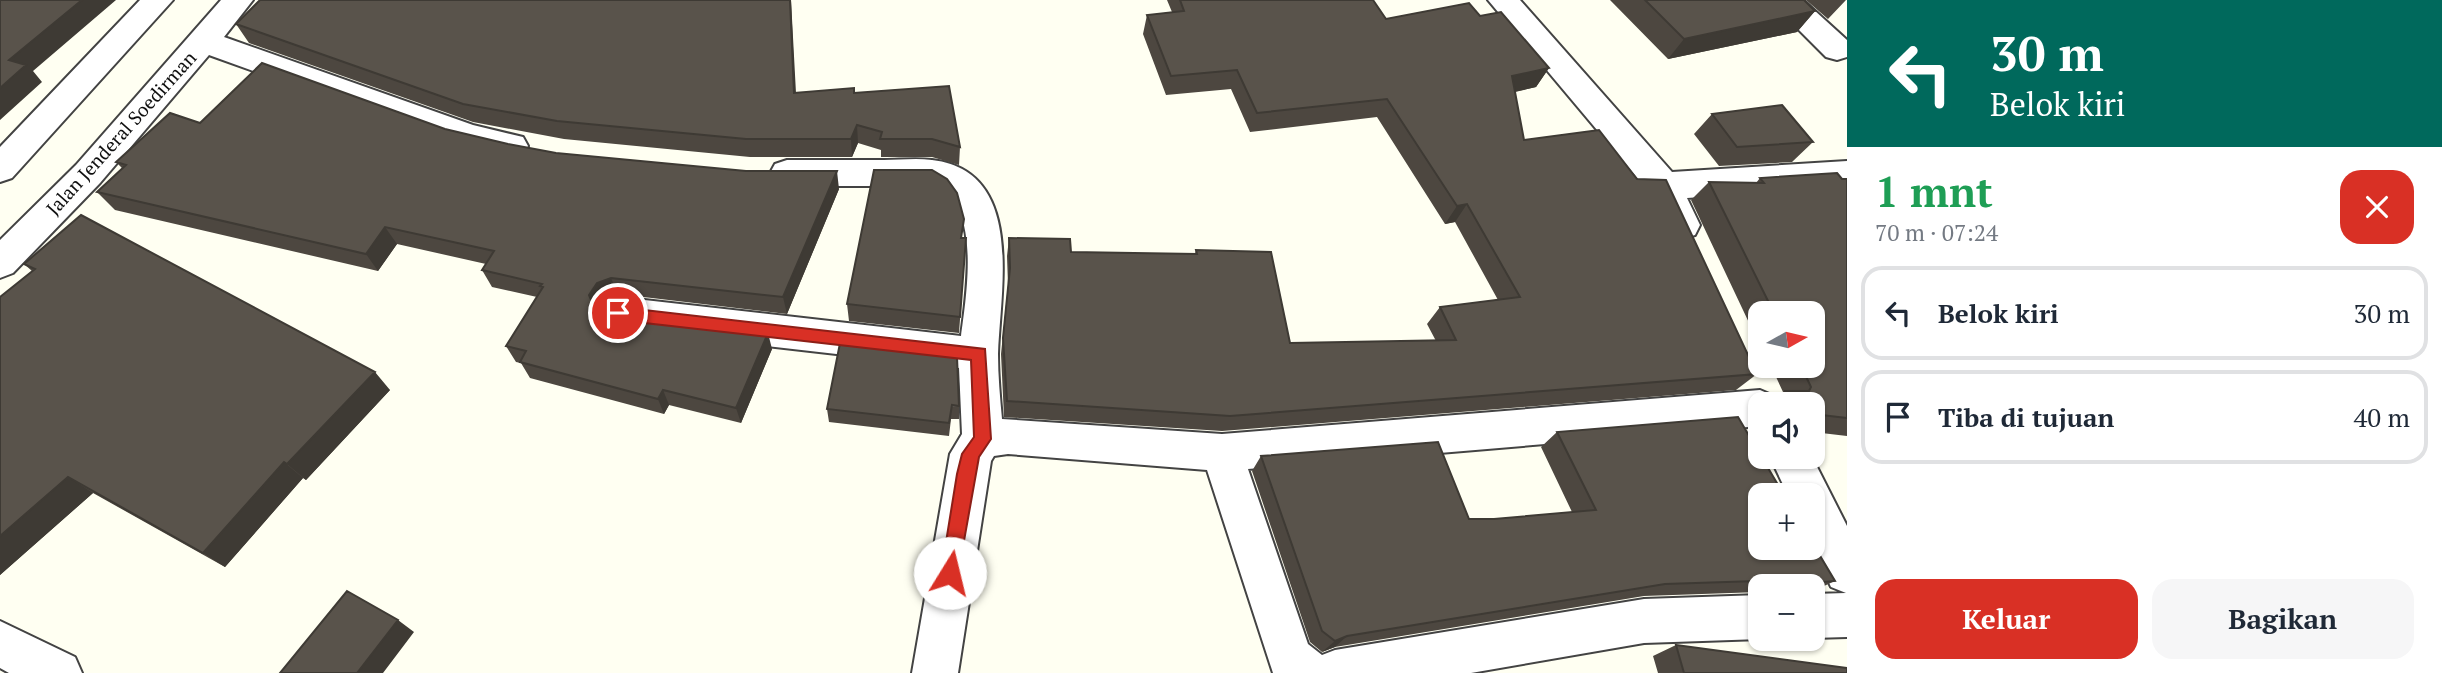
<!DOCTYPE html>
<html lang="id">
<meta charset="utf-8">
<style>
body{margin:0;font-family:"PT Serif",serif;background:#f6f6f7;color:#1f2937;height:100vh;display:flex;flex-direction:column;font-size:26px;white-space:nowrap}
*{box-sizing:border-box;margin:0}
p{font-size:23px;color:#747a83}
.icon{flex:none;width:38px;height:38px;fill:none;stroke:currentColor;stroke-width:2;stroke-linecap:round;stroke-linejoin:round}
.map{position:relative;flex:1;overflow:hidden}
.sheet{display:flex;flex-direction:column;background:#fff;width:595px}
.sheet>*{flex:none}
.hud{background:#00695c;color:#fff;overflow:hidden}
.needle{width:46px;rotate:82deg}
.fabs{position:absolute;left:1748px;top:301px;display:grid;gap:14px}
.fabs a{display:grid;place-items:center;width:77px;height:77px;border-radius:14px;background:#fff;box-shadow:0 2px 5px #0004;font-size:35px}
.pin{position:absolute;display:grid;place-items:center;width:60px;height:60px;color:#fff;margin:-30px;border:4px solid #fff;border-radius:50%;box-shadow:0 2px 7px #0007}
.me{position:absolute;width:77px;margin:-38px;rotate:9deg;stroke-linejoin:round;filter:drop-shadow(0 0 5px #0008)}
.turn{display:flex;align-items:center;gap:24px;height:147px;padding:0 28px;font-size:32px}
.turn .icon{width:91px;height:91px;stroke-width:2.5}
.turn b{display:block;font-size:49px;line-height:60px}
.round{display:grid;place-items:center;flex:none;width:74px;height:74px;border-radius:21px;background:#f6f6f7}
.summary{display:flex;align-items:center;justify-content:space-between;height:119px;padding:0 28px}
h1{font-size:42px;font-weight:800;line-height:52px;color:#1e9e55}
.button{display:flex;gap:14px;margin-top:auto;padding:14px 28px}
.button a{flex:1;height:80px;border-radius:21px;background:#d93025;color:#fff;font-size:28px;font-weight:800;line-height:80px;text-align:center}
.button a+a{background:#f6f6f7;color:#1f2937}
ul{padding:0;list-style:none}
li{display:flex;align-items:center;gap:21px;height:94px;margin:0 14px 10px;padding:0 14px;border:4px solid #e0e1e3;border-radius:21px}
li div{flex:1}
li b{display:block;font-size:26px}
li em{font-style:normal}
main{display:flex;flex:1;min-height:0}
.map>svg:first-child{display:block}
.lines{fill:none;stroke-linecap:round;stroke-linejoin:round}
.minor-casing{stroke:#434343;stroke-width:4}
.minor{fill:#fff;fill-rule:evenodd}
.wall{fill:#4d4740}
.shaded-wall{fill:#3e3a34}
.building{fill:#59534b;stroke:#3e3a34;stroke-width:2}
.route{fill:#d93025;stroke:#8d1f18;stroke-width:2}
.labels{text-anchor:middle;stroke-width:7;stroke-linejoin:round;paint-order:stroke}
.street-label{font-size:19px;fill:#101010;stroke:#fff}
</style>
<main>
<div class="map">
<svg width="1847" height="673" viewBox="0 0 1847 673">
<rect width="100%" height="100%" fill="#fffff2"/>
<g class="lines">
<defs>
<path id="minor" d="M140,0H173L12,178L0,182V147Z
M221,0H253L224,37L473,125L523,137L528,146L523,155L511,159L468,148L209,55L100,183L13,273L0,278V240L76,165Z
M1488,0H1520L1672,172L1847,161V187L1687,198L1700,225L1695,235L1682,239L1669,235L1650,193Z
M1769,0H1803L1847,40V57L1837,60L1826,57Z
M787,160C819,160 851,160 884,160C899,160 916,158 932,160C1026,171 1000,290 998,354C998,376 1000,397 1002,419L1222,434L1760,390L1774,396L1778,404H1760V426L1248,469L1308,644L1322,655L1335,650L1644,599L1760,595L1761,639L1644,643L1471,673H1273L1207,470L1008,454L994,456L991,461L958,673H912L950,454L962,434L959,368L618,329L605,324L599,313L605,302L618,297L961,336C966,297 983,200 932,186H787L775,182L770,173L775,164Z
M1770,457H1812L1847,526V637L1813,638V594L1846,593L1831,587L1813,548V495H1788Z
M0,621L75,657L82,673H9L0,668Z"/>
</defs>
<use href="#minor" class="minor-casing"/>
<use href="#minor" class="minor"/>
</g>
<path class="wall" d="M1167,0H1373L1386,19L1480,16L1549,68L1536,87L1515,92L1524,140L1757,374L1736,390L1222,431L1004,417L1001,354L1008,285L1007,256L1009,238L1071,252L1195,254L1196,250L1290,343L1436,341L1427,324L1440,307L1498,300L1455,222L1445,224L1377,117L1250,132L1231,89L1166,95L1143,34L1147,15L1172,12Z
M1610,0H1804L1815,11L1797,32L1668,59Z
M1806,0H1846L1828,19Z
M236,24L796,93H854L960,147L959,165L932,157H881V150L858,143L852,157H750L564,139L473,122L249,43Z
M1712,114L1813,142L1792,162L1719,166L1694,134Z
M200,123L445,129L508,144L556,153L839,189L787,314L618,294L604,300L598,310L610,315L772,349L741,423L669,405L664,414L530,378L521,363L516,362L506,346L537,297L492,287L482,270L486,264L397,244L378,271L115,210L97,192L122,168L116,162Z
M1760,178L1847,179V436L1813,432V404H1766L1783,392L1771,366H1813V313H1760V346L1691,200L1709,182L1756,183Z
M963,238H966L959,333L849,321L847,304Z
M24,264L390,390L306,480L303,478L225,567L93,493L0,575V297L32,271Z
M959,406V419H951L949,436L829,422L827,409Z
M1557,432L1835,581L1813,591V586H1760V593V592L1644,596L1335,647L1322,652L1310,642L1252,471L1261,456L1469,519H1494L1572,512L1541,447Z
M1676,645L1847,673H1658L1653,656Z"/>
<path class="shaded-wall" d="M82,0H116L33,71L42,82L0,120V88L9,60Z
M790,0H791L797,112L794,93Z
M1815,11L1797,32L1668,59L1684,39Z
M1549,68L1536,87L1500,95L1512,76Z
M857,125L858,143L852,157L851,139Z
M837,171L839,189L787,314L783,297Z
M1467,204L1455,222L1445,224L1457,206Z
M385,227L397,244L378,271L366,254Z
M611,278L618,294L604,300L597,312L589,295L597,283Z
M768,333L772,349L741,423L736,408Z
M375,372L390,390L306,480L287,464Z
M663,390L669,405L664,414L658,399Z
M284,462L303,478L225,567L203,553Z
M68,477L93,493L0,575V536Z
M398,620L414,632L383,673H357Z
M1347,636L1335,647L1322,652L1335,641Z"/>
<path class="building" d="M0,0H82L9,60L26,65L0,88Z
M260,0H790L794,93L854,88V93L949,86L960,147L932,139H880L882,132L857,125L851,139H746L557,121L463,104L236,24Z
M1180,0H1373L1386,19L1469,3L1480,16L1501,12L1549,68L1512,76L1524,140L1599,130L1637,179L1666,180L1757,374L1230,416L1007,401L1003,338L1010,268L1009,238L1070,239L1071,252L1197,254L1196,250L1271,252L1290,343L1456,340L1440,307L1520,297L1467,204L1457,206L1387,99L1257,113L1237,70L1171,76L1147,15L1184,11Z
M1645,0H1804L1815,11L1684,39Z
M262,63L445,129L508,144L556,153L746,171H837L783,297L611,278L597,283L589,295L595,309L610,315L768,333L736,408L663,390L658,399L520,362L526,351L506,346L543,287L540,286L542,284L482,270L494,251L385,227L366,254L97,192L126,165L116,162L170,113L200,123Z
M1782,105L1813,142L1737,147L1712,114Z
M874,170H932L947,179L957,193L964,219L961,238H966L960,317L847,304Z
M1837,173L1842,179H1847V418L1813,414V404H1785V391H1809L1811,387L1801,366H1813V313H1774L1709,182L1764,183L1760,178Z
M81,215L375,372L287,464L284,462L203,553L68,477L0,536V297L35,269L24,264Z
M840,343L957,357L959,406L952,405L949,423L827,409Z
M1738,417L1784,495H1760V548H1813V544L1835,581L1788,585L1785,580L1665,584L1347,636L1335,641L1322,631L1261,456L1438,442L1469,519H1494L1596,510L1557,432Z
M347,591L398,620L357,673H280Z
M1676,645L1847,668V673H1684Z"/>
<path class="route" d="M618,307L985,349L991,439L979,457L957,580L950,582L944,580L941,573L957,474L962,454L974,437L971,360L618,320L610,313Z"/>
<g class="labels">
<g class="street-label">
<text transform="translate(121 133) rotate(-48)" y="7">Jalan Jenderal Soedirman</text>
</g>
</g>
</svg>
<div class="fabs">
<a><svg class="needle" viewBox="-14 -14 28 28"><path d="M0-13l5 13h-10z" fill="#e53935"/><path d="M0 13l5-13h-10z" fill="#747a83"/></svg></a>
<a><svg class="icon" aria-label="sound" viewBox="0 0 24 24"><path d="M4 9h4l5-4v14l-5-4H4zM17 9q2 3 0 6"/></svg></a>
<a>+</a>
<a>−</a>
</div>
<div class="pin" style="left:618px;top:313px;background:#d93025"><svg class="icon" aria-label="arrive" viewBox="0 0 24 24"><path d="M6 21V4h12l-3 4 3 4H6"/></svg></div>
<svg class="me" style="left:950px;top:573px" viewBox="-20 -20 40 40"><circle r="19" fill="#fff"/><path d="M0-13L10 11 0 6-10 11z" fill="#d93025"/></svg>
</div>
<section class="sheet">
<div class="hud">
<div class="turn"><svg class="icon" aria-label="left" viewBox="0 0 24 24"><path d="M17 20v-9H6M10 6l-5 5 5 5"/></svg><div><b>30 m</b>Belok kiri</div></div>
</div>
<div class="summary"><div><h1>1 mnt</h1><p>70 m · 07:24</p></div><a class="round" style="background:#d93025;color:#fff"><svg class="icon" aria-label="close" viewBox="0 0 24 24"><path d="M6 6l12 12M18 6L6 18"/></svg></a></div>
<ul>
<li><svg class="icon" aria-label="left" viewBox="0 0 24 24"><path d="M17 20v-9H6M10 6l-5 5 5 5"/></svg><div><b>Belok kiri</b></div><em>30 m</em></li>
<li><svg class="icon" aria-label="arrive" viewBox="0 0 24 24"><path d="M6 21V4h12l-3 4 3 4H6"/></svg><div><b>Tiba di tujuan</b></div><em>40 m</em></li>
</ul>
<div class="button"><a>Keluar</a><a>Bagikan</a></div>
</section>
</main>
